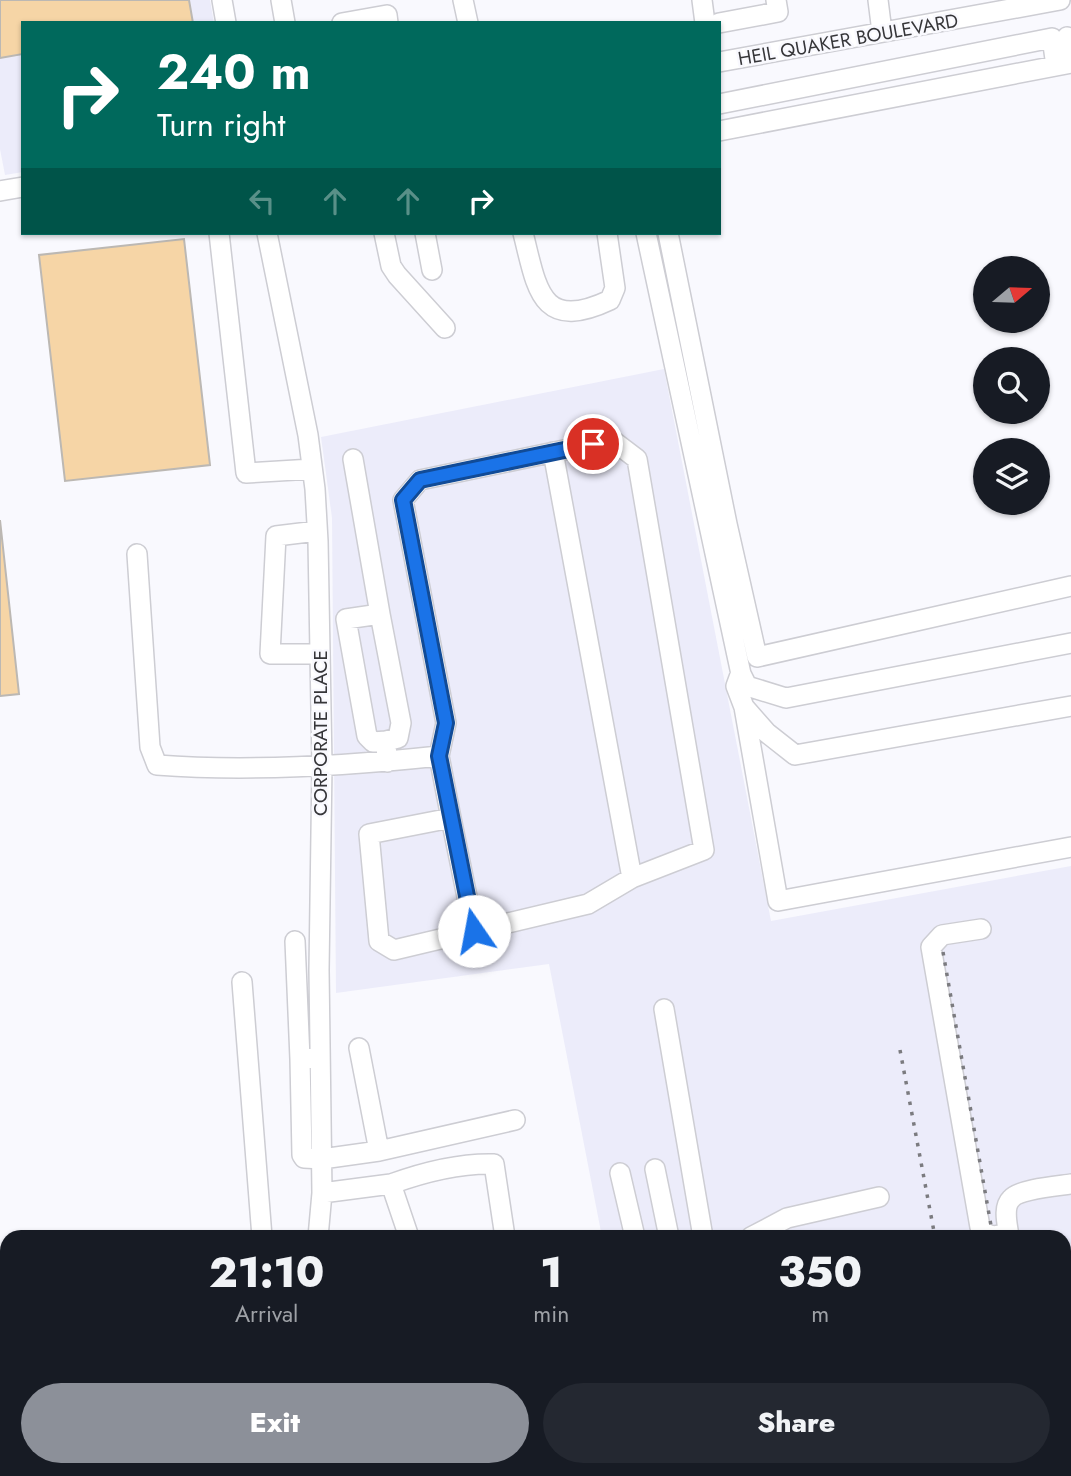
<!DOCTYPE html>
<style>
body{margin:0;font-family:Jost,sans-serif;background:#242831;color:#f1f3f6;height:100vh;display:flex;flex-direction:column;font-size:26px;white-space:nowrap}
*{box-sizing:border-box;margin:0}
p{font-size:23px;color:#9ea1a6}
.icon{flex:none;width:38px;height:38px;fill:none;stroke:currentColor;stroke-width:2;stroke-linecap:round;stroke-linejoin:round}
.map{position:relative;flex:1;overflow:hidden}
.details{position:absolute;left:0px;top:1230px;width:1071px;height:247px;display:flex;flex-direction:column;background:#171b24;border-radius:21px 21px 0 0;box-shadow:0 2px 5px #0004}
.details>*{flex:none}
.banner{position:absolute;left:21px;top:21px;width:700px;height:214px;border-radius:0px;box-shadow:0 2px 5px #0004;background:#00695c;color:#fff;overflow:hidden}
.needle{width:46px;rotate:71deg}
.fabs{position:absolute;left:973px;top:256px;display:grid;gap:14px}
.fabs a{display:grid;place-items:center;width:77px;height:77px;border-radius:50%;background:#171b24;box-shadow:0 2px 5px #0004;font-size:35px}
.pin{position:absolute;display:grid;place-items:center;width:60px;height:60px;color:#fff;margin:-30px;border:4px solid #fff;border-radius:50%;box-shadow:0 2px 7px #0007}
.me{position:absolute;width:77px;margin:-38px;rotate:348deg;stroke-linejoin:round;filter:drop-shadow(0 0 5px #0008)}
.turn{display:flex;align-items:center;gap:24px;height:147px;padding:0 21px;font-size:32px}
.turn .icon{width:91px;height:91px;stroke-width:2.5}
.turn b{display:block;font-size:49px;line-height:60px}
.lanes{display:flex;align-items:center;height:66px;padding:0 21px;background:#0003;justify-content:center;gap:35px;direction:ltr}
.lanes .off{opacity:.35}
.eta{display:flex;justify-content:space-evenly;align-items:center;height:119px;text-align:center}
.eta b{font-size:42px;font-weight:800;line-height:49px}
.button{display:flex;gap:14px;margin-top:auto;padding:14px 21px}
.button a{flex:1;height:80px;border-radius:42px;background:#8c9099;color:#fff;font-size:28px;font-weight:800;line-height:80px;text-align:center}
.button a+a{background:#242831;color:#f1f3f6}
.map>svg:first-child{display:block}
.built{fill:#ececfa}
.building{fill:#f6d5a6;stroke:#bcb8b3;stroke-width:2}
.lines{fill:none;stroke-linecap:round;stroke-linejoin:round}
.minor-casing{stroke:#cdcdd3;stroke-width:22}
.minor{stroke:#fff;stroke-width:19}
.rail{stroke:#7b7b7f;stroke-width:3.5;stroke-dasharray:3.5 7;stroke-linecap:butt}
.route-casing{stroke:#114b97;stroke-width:18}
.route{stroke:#1a73e8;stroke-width:12}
.labels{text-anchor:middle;stroke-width:5;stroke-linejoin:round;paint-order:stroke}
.street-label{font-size:19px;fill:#363639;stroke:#f9f9fe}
</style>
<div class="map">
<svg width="1071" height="1476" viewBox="0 0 1071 1476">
<rect width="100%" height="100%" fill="#f9f9fe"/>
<path class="built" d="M0,0H210L214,23H23V172L5,175L0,149Z
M664,369L771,921L1071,866V1293L1064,1295V1237H602L549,964L336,993L332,518L321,437Z
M420,1470H992L991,1476H421Z"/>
<path class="building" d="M0,0H189L193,23H23V54L0,58Z
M184,239L210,465L65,481L39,255Z
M0,520L19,694L0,696Z"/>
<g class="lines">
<defs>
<path id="minor" d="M222,0L226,23
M281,0L285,23
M463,0L468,23
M702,0L705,23
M878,0L882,32
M342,23L387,15L388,23
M719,23L778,12L776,0
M719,62L1060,0
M719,104L1052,38L1056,66
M719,131L1071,63L1067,37
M0,191L23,187
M219,233L246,473L312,469
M267,233L308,435L315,489L318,541L322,765L319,970L322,1193L318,1237
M384,233L391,266L397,275L445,328
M425,233L432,270
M523,233C537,288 540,333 610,300L615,288L607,233
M646,233L741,674L747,686L786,698L1071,643
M668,233L727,524L757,657L1071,586
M553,452L632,878
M353,459L380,614L346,619L367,736L373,742L386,741L387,762
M317,531L276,536L270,654H320
M137,554L150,747L157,765C250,772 346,766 439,756L446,723L403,500L420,480L612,440L637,459L704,850L632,878L588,904L394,950L379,941L369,834L451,818L439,756
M380,614L401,723L398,738L386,741
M740,675L736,686L744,707L778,901L1071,847
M745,708L767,733L795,755L1071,706
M451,818L474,931
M981,929L942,935L931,947L980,1227C989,1239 996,1236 1008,1233
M295,941L300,1059
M242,982L262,1237
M664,1009L703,1237
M359,1048L379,1151
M320,1057L300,1059L302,1155L304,1158L322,1159L379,1151L515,1120
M655,1169L669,1237
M620,1173L635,1237
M391,1184C424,1172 459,1163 494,1164L505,1237
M322,1193L391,1184L409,1237
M751,1237L787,1218L879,1197
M1009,1237C1008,1226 1002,1208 1011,1199C1019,1189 1058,1186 1071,1184
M1064,1315L1071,1314
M0,1347H7
M1064,1347L1071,1376
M0,1443L7,1446
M69,1470L70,1476
M436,1470L437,1476
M861,1470L862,1476"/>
</defs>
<use href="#minor" class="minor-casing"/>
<use href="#minor" class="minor"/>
<path class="rail" d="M943,952L993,1237
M900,1050L935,1237
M1008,1470L1010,1476"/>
</g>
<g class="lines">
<defs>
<path id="route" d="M474,931L439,756L446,723L403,500L420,480L593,444"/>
</defs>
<use href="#route" class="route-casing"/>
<use href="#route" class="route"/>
</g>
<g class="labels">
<g class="street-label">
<text transform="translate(848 39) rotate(-10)" y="7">HEIL QUAKER BOULEVARD</text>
<text transform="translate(320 733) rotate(-90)" y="7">CORPORATE PLACE</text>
</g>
</g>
</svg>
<div class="fabs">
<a><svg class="needle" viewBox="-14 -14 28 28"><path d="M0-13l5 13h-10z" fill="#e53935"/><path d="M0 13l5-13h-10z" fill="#9ea1a6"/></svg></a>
<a><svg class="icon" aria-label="search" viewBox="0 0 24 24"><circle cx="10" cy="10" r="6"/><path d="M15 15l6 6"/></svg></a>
<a><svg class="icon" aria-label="layers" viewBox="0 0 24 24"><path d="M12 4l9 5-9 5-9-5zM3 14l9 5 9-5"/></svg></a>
</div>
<div class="pin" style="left:593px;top:444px;background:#d93025"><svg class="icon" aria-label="arrive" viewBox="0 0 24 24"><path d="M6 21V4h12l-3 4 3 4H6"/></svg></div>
<svg class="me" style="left:474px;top:931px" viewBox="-20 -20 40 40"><circle r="19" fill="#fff"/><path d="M0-13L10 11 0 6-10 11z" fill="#1a73e8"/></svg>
<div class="banner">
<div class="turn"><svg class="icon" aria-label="right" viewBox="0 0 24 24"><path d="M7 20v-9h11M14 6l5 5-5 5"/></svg><div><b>240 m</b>Turn right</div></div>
<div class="lanes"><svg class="icon off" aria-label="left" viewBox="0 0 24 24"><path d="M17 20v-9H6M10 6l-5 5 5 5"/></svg><svg class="icon off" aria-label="ahead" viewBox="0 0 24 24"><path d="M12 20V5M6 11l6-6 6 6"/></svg><svg class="icon off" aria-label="ahead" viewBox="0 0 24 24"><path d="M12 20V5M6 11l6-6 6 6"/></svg><svg class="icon" aria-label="right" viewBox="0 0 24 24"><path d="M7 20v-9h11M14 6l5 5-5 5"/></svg></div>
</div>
<section class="details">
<div class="eta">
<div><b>21:10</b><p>Arrival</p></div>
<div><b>1</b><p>min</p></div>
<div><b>350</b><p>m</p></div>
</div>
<div class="button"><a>Exit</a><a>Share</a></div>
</section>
</div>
